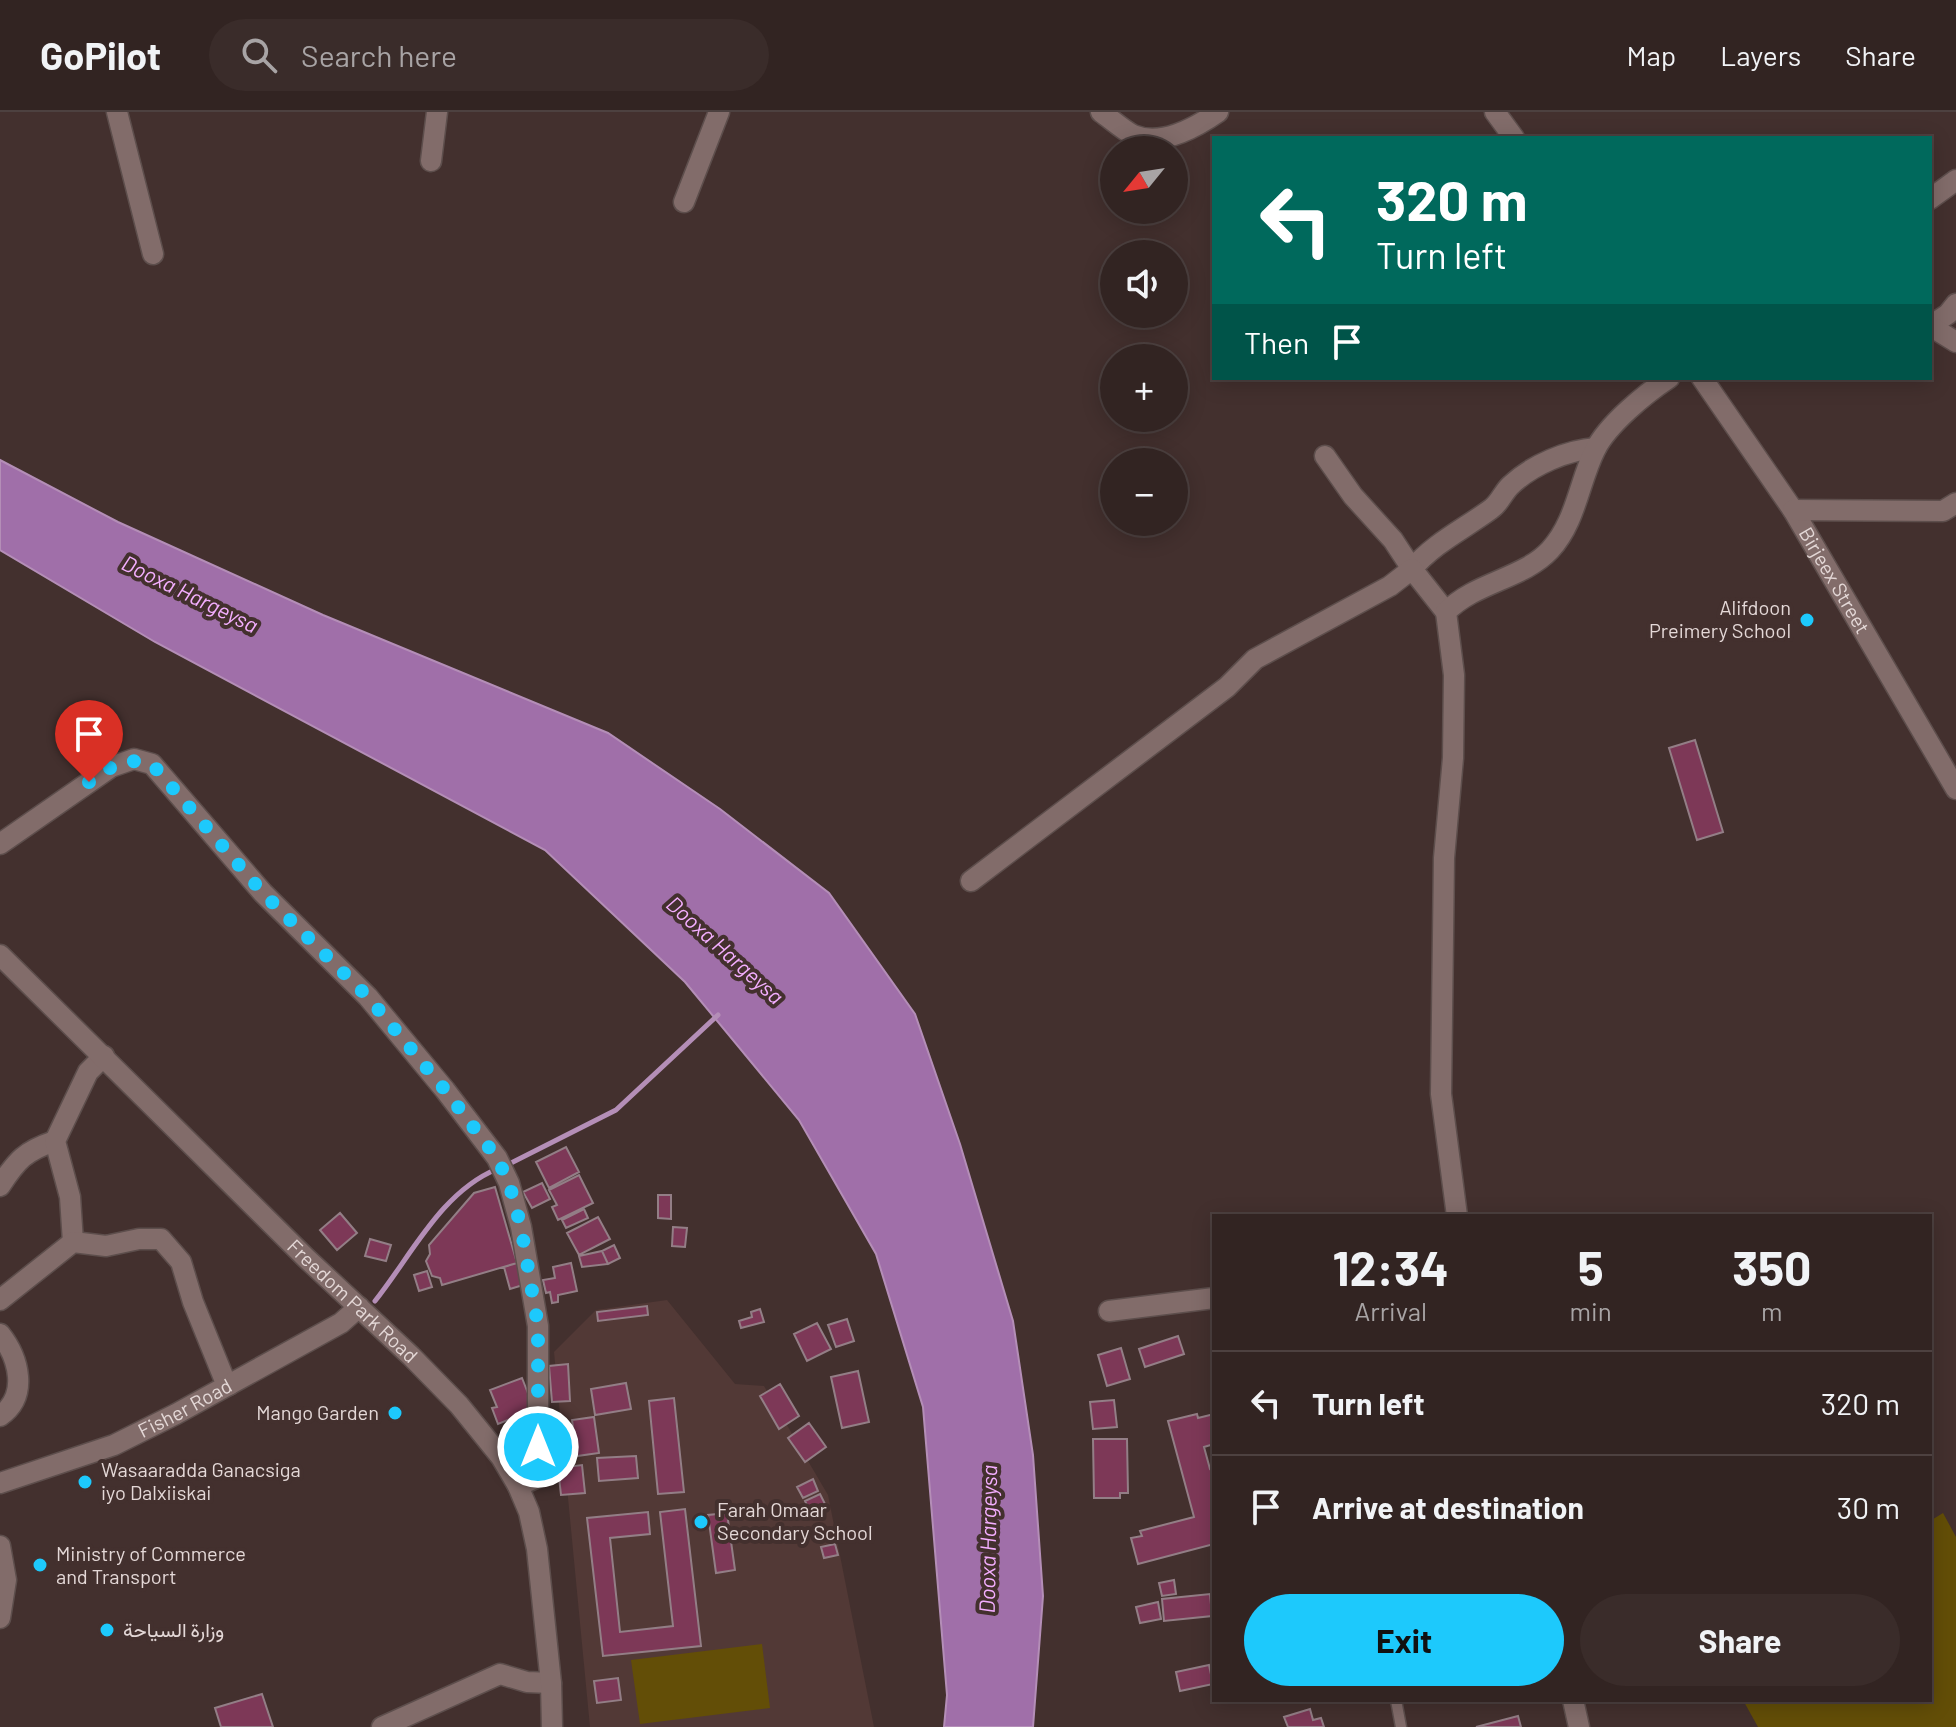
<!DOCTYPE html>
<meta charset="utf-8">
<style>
body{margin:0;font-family:Barlow,Vazirmatn,sans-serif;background:#3a2c2a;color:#f1f3f6;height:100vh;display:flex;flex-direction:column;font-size:30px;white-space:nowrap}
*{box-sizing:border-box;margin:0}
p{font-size:26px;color:#a8a4a5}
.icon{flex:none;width:44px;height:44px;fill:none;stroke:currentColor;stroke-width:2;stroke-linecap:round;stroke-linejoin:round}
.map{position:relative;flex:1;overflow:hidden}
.details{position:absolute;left:1212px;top:1102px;width:720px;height:488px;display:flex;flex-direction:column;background:#322422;border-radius:0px;box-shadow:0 4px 20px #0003,0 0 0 2px #4d4140}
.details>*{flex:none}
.hud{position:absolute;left:1212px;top:24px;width:720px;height:244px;border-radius:0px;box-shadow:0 4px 20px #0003,0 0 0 2px #4d4140;background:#00695c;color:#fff;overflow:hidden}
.needle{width:52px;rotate:240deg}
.tools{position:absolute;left:1100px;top:24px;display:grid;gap:16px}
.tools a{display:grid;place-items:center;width:88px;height:88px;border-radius:50%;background:#322422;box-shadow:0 4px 20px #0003,0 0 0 2px #4d4140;font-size:40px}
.pin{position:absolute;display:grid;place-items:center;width:68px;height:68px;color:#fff;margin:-82px -34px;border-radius:50% 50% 50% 0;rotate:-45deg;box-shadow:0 0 8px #0007}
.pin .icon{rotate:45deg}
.me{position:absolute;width:88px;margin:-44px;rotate:0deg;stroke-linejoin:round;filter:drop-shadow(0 0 6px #0008)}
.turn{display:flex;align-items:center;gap:28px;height:168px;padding:0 32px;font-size:36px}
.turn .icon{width:104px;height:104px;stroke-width:2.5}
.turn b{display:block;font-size:56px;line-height:68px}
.then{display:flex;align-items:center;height:76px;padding:0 32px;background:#0003;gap:16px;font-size:30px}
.eta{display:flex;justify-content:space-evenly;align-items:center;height:136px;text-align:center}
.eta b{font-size:48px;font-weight:700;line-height:56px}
.cta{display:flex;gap:16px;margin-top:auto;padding:16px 32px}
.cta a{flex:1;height:92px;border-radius:48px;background:#1dc9fc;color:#111;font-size:32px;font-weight:700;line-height:92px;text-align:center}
.cta a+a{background:#3a2c2a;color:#f1f3f6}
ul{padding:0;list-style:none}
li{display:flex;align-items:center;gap:24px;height:104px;padding:0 32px;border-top:2px solid #4d4140}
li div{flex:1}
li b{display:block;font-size:30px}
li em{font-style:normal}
header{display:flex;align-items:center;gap:48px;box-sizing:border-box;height:112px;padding:0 40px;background:#322422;border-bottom:2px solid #4d4140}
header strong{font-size:38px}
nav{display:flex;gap:44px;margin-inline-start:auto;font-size:28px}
.search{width:560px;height:72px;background:#3a2c2a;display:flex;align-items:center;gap:20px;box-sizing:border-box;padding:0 28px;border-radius:44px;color:#a8a4a5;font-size:30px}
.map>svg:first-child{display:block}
.built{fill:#523936}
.green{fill:#634e07}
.water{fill:#a06fa9;stroke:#b48eb7;stroke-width:2}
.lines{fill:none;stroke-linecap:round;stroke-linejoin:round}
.stream{stroke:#b48eb7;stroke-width:5}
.building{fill:#7d3857;stroke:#937e86;stroke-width:2}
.lane-casing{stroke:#5d4e4c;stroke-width:13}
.street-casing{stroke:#5d4e4c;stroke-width:23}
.secondary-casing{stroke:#5d4e4c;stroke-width:23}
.lane{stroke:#826c6a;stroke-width:10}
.street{stroke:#826c6a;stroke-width:20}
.secondary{stroke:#826c6a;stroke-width:20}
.route{stroke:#1dc9fc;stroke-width:14;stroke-dasharray:0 25.2}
.poi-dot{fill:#1dc9fc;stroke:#43302e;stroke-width:3}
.labels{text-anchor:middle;stroke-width:8;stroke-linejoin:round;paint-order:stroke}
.street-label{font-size:20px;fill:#e4d8d7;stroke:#43302e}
.poi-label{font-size:20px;fill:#e4d8d7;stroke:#43302e;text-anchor:start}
.water-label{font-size:22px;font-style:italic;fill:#f3aefe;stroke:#43302e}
</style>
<header>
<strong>GoPilot</strong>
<div class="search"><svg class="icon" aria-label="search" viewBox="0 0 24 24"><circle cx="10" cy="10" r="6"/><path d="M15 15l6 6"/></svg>Search here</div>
<nav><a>Map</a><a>Layers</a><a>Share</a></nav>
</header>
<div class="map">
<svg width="1956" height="1615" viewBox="0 0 1956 1615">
<rect width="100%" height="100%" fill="#43302e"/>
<path class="built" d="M667,1188L735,1272L764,1274L828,1383L874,1615H590L554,1240L596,1198Z"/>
<path class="green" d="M1943,1401L1956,1425V1615H1758L1743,1588H1930V1409Z
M762,1532L770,1596L640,1612L631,1548Z"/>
<path class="water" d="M0,348L118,410L323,503L608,621L720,697L829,781L915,902L960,1032L1013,1209L1033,1343L1043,1484L1033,1615H944L947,1583L923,1295L876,1142L799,1008L685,870L545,738L155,530L0,438Z"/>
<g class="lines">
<path class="stream" d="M507,1053L616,998L718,903
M375,1189C411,1144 441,1080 497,1057"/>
</g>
<path class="building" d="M1695,628L1723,720L1697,728L1669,636Z
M566,1035L579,1060L549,1076L536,1050Z
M579,1063L593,1091L558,1108L552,1095L557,1093L549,1078Z
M542,1071L550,1087L532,1096L523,1080Z
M495,1075L517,1151L442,1173L440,1166L432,1164L426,1149L430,1142L429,1133L474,1081Z
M658,1083H671V1107L658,1106Z
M584,1097L588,1106L566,1116L562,1108Z
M340,1101L357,1121L337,1138L320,1118Z
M598,1105L610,1127L579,1143L567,1121Z
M673,1115L687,1116L685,1135L672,1134Z
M370,1127L391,1133L386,1149L365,1144Z
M614,1133L620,1146L608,1152L602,1139Z
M602,1139L608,1152L582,1155L579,1144Z
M517,1151L523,1173L510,1177L504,1155Z
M571,1151L577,1179L558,1183V1190L552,1191L550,1180L546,1181L543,1168L555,1166L553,1155Z
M427,1159L432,1175L419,1179L414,1163Z
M647,1194L648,1203L598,1209L597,1200Z
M760,1197L764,1210L741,1216L739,1209L752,1205L751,1200Z
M847,1207L854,1229L836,1235L828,1213Z
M817,1211L831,1237L807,1249L794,1222Z
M1178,1224L1184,1242L1145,1255L1139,1237Z
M1121,1236L1130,1267L1107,1274L1098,1243Z
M568,1252L570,1289L552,1290L549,1254Z
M858,1259L869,1310L842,1316L831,1265Z
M522,1266L533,1294L527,1296L528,1300L498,1312L492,1296L497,1295L490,1278Z
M626,1271L631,1297L595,1303L591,1277Z
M780,1272L799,1304L779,1317L760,1284Z
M674,1286L684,1380L658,1382L649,1289Z
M1114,1288L1117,1315L1093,1317L1090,1290Z
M1197,1302L1198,1306L1214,1302V1332L1204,1335L1210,1357L1214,1356V1432L1138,1452L1131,1426L1142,1424L1140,1419L1194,1405L1168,1309Z
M594,1305L599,1341L577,1344L572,1308Z
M514,1310L525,1322L514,1331L503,1319Z
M809,1311L826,1335L805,1350L788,1326Z
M1093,1327H1127L1128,1381H1120V1386H1094Z
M636,1344L638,1366L599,1369L597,1346Z
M582,1353L585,1381L561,1383L558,1356Z
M813,1367L818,1379L803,1386L797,1375Z
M820,1382L825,1392L810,1399L805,1389Z
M685,1397L701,1534L603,1544L587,1406L648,1400L650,1422L610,1426L620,1520L673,1514L660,1400Z
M727,1401L735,1458L716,1461L708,1403Z
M835,1432L838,1443L824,1446L821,1435Z
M1174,1468L1176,1482L1162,1484L1159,1471Z
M1210,1482L1212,1504L1164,1509L1162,1487Z
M1158,1490L1161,1507L1140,1511L1136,1495Z
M1209,1553L1213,1572L1180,1579L1176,1560Z
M618,1566L621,1588L597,1591L594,1569Z
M262,1582L273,1615H221L215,1596Z
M1310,1597L1313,1608L1321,1606L1324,1615H1288L1284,1605Z
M1518,1604L1521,1615H1476Z"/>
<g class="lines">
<defs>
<path id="lane" d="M1396,1588L1401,1615"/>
<g id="street">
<path d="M117,0L153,142"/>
<path d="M1101,0C1111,7 1122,17 1133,23C1161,35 1195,16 1218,0"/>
<path d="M1495,0L1514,26"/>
<path d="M431,49L437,0"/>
<path d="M684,90L719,0"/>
<path d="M1930,214L1948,202L1956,192"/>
<path d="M1930,214L1956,230"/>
<path id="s1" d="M1702,266L1793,398L1956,677"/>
<path d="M1325,344L1353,384L1393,428L1412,457C1434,431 1464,417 1491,397C1500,391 1503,380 1511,373C1532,353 1567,338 1596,336"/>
<path d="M1793,398L1943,399L1956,391"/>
<path d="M0,732L111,655L134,647L152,652L263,781L368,885L445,978L497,1046L509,1071L521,1115L538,1214V1365L518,1374"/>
<path d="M971,769L1227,575L1255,547L1390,474L1412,457L1446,500"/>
<path d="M0,1074C17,1048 25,1039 55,1029"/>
<path d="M73,1130L70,1085L55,1029L88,960L104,944"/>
<path d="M0,1188L73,1130L106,1134L139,1127H161L181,1150L193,1190L223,1264L229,1273"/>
<path d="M1109,1199L1214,1186"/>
<path d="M0,1222C19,1246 29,1284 0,1304"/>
<path id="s2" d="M0,1371L114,1333L176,1302L341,1211L359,1195"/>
<path d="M0,1434L6,1468L0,1506"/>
<path d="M382,1615L500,1562L527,1570L551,1571"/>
</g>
<g id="secondary">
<path d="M1930,87L1956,68"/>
<path id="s3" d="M0,843L306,1146L411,1244L459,1293L501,1345L518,1374L529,1400L537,1437L551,1571L552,1615"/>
<path d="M1457,1104L1441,982L1444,746L1453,646L1454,563L1446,500C1475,470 1523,467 1550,438C1576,410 1579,370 1595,338C1608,312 1645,282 1669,266"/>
<path d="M1573,1588L1579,1615"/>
</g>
</defs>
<use href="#lane" class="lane-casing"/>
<use href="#street" class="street-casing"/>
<use href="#secondary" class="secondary-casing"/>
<use href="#lane" class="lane"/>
<use href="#street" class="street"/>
<use href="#secondary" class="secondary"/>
</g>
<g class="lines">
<path class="route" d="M89,670C112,654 124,644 152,652L263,781L368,885L445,978L497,1046L509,1071L521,1115L538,1214V1335"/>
</g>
<g class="poi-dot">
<circle cx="1807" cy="508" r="8"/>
<circle cx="395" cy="1301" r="8"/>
<circle cx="85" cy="1370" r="8"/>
<circle cx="701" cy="1410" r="8"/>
<circle cx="40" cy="1453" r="8"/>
<circle cx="107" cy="1518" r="8"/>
</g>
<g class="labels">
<g class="street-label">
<text dy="7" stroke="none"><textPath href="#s1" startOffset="242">Birjeex Street</textPath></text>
<text dy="7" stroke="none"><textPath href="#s3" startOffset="494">Freedom Park Road</textPath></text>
<text dy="7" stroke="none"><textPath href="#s2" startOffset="200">Fisher Road</textPath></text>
</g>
<g class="poi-label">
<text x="1791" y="503" text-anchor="end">Alifdoon<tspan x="1791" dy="23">Preimery School</tspan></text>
<text x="379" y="1308" text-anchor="end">Mango Garden</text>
<text x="101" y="1365">Wasaaradda Ganacsiga<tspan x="101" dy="23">iyo Dalxiiskai</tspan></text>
<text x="717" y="1405">Farah Omaar<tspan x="717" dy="23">Secondary School</tspan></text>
<text x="56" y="1449">Ministry of Commerce<tspan x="56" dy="23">and Transport</tspan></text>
<text x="123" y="1525">وزارة السياحة</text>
</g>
<g class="water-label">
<text transform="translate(190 482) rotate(26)" y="8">Dooxa Hargeysa</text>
<text transform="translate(725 838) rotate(42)" y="8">Dooxa Hargeysa</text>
<text transform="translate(988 1427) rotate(-89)" y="8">Dooxa Hargeysa</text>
</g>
</g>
</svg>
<div class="tools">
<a><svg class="needle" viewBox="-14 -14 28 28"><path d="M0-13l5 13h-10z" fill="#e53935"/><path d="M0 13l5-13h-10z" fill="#a8a4a5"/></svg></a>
<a><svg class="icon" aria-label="sound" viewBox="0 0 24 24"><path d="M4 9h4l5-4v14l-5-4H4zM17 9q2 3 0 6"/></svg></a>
<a>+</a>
<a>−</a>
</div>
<div class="pin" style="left:89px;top:670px;background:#d93025"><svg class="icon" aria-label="arrive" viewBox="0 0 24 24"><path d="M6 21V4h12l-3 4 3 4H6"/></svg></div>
<svg class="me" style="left:538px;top:1335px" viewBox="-20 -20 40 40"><circle r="17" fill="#1dc9fc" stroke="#fff" stroke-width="3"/><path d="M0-11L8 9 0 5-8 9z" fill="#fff"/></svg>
<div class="hud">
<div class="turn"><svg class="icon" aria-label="left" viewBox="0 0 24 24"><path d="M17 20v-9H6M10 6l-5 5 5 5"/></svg><div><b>320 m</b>Turn left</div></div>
<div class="then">Then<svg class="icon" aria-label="arrive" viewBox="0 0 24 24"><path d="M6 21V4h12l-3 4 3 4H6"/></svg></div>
</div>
<section class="details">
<div class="eta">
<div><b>12:34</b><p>Arrival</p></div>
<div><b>5</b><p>min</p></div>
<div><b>350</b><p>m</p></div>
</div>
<ul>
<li><svg class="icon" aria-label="left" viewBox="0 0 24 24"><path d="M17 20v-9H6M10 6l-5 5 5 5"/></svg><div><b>Turn left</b></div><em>320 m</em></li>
<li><svg class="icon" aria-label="arrive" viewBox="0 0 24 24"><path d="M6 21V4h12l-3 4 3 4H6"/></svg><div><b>Arrive at destination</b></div><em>30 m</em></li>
</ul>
<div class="cta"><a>Exit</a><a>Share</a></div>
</section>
</div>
